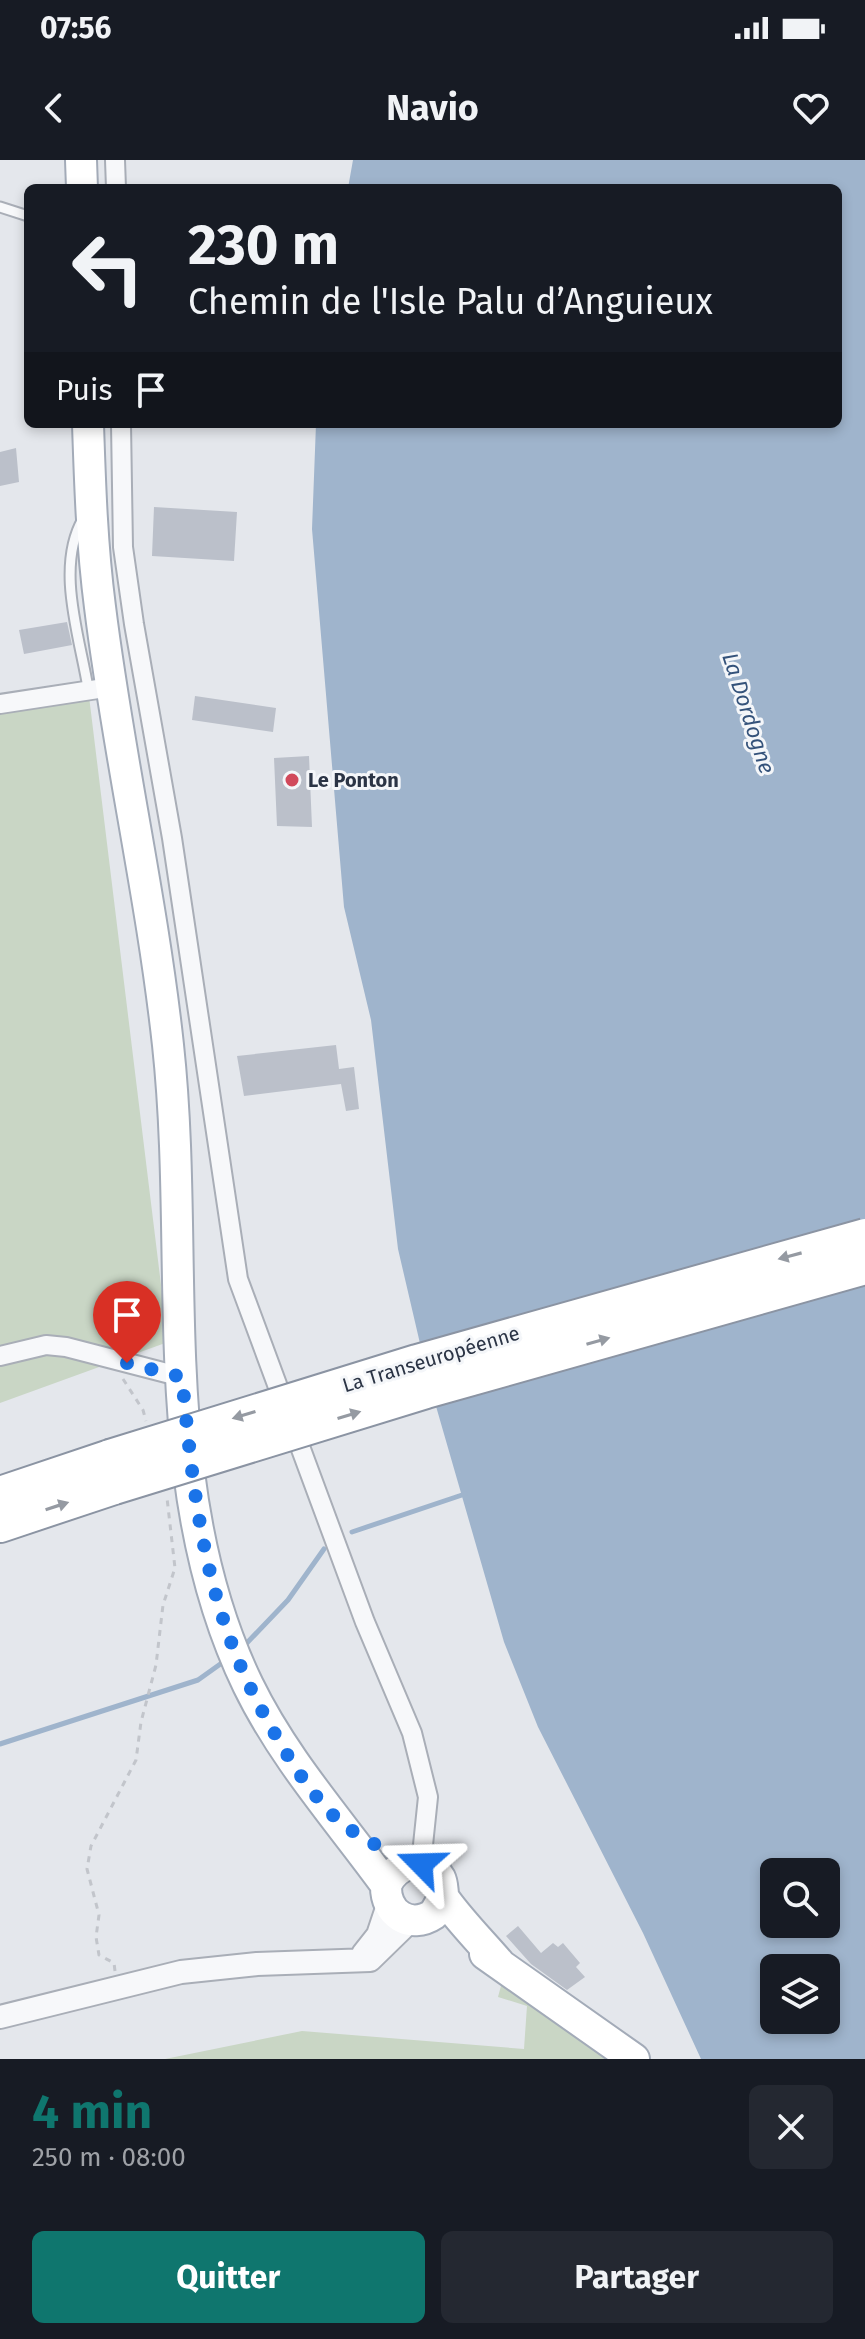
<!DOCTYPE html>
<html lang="fr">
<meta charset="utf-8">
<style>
body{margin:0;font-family:"Fira Sans",sans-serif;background:#242831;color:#f1f3f6;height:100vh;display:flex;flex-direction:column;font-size:30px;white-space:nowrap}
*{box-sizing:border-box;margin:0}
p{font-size:26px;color:#9ea1a6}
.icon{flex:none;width:44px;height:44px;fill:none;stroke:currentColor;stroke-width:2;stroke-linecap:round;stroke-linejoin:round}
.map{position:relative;height:1899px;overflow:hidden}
.drawer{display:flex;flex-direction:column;background:#171b24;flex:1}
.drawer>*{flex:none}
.banner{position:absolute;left:24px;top:24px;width:818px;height:244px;border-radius:12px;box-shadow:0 4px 12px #0003;background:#171b24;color:#f1f3f6;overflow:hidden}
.tools{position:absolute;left:760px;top:1698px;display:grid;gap:16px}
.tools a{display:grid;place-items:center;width:80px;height:80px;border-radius:12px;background:#171b24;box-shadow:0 4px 12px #0003;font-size:40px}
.pin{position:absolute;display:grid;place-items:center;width:68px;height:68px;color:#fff;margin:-82px -34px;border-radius:50% 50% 50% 0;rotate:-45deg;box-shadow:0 0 8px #0007}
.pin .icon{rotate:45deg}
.me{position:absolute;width:88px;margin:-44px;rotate:292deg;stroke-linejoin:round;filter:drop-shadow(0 0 6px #0008)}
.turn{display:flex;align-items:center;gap:28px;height:168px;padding:0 32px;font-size:36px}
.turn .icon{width:104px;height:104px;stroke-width:2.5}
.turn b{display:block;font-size:56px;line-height:68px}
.then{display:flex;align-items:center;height:76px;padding:0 32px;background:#0003;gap:16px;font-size:30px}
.round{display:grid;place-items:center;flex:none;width:84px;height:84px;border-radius:12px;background:#242831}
.head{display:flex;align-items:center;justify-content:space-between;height:136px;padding:0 32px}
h1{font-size:48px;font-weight:700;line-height:60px;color:#0f766e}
.primary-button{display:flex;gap:16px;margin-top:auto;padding:16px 32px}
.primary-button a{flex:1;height:92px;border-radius:12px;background:#0f766e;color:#fff;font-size:32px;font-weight:700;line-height:92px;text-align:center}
.primary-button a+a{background:#242831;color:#f1f3f6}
.status{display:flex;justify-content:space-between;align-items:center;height:56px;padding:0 40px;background:#171b24;direction:ltr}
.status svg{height:22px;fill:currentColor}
header{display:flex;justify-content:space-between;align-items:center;height:104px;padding:0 32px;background:#171b24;font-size:36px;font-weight:700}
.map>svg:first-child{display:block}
.green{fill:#c9d6c5}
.water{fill:#9fb4cc;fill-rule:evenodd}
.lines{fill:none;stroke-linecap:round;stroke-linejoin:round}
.stream{stroke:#9fb4cc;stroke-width:5}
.building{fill:#bbc0ca}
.service-casing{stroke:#a9aeb7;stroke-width:13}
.minor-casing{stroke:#a9aeb7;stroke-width:22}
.tertiary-casing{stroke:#a9aeb7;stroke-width:26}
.primary-casing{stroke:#a3abb8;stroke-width:34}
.motorway-casing{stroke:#8b94a3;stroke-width:38}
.path{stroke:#c2c5cb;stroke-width:3;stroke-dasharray:6 6;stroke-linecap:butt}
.service{stroke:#f7f8fa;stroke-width:9}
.minor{stroke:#f7f8fa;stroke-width:18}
.tertiary{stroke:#f7f8fa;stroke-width:22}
.primary{stroke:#fff;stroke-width:30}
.motorway{stroke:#fff;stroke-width:34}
.motorway-bridge-casing{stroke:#8b94a3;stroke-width:38;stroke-linecap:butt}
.motorway-bridge{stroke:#fff;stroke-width:34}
.oneway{fill:#959aa2}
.route{stroke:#1a73e8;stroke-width:14;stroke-dasharray:0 25.2}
.poi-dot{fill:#d1495b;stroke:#f4f6f9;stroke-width:3}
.labels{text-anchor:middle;stroke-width:6;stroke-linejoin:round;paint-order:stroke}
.poi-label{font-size:20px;font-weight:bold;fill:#2b3445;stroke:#f4f6f9;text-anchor:start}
.street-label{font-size:20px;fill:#2b3445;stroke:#f4f6f9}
.water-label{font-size:22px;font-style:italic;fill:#34527a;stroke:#f4f6f9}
</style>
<div class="status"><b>07:56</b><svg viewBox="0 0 49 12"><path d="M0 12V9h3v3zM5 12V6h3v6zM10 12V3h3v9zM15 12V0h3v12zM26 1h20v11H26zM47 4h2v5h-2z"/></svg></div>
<header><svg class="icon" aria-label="back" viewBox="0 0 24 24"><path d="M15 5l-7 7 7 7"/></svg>Navio<svg class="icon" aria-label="heart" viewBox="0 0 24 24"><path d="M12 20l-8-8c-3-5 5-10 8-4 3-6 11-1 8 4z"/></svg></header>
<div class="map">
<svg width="865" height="1899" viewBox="0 0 865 1899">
<rect width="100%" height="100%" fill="#e4e7ec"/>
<path class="green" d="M88,528L168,1182L0,1243V551Z
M502,1822L612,1899H165L302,1871L524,1889L527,1846L498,1837Z"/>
<path class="water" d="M353,0H865V1899H701L643,1773L538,1567L504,1482L429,1222L398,1089L371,860L344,747L312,369L316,264H838V28H348ZM774,1712H826V1764H774ZM774,1808H826V1860H774Z"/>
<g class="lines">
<path class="stream" d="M352,1372L465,1334
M244,1486L288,1440L324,1389
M0,1584L198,1520L226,1500"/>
</g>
<path class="building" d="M16,288L19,322L0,326V292Z
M154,347L237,352L234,401L152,396Z
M67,462L72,485L24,494L19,470Z
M195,536L276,548L273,572L192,560Z
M309,596L312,667L277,666L274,598Z
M336,885L339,909L354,907L359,949L346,951L341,924L244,936L237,896Z
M518,1766L541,1793L553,1783L558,1787L563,1783L580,1803L576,1807L585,1817L567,1830L531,1804L506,1776Z"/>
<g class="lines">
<defs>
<path id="service" d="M0,47L28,56
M83,359C55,407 80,478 88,528"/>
<path id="minor" d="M115,0L116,28
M121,264L123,387L134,464L172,678L238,1119L365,1462L412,1573L428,1637L421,1704
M0,544L111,527
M0,1196L46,1185L66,1187L182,1217"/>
<path id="tertiary" d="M363,1794L378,1775L388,1745
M0,1857L181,1812L257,1804L370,1800L410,1761"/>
<path id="primary" d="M81,0L82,28
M88,264C90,325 92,386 100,447C118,593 152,738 168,885C191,1096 152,1327 248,1525C284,1599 338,1659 386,1725
M443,1738L434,1754C410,1770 385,1754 386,1725C395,1703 426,1693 440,1718C444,1726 441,1735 446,1741C462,1763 482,1783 500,1804
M485,1794L634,1899"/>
<path id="motorway" d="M0,1334L110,1297
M0,1365L114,1327"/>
</defs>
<use href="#service" class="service-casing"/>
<use href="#minor" class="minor-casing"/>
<use href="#tertiary" class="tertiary-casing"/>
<use href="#primary" class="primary-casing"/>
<use href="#motorway" class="motorway-casing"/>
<path class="path" d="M123,1219L143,1250L146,1261
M115,1811L114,1803L99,1795L96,1777L99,1755L87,1709L91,1686L136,1600L141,1562L156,1505L163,1445L175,1408L167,1338"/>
<use href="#service" class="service"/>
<use href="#minor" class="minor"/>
<use href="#tertiary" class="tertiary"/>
<use href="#primary" class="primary"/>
<use href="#motorway" class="motorway"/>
<defs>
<path id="motorway-bridge" d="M110,1297L417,1202L865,1076
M114,1327L426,1231L865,1107"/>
</defs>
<use href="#motorway-bridge" class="motorway-bridge-casing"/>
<use href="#motorway-bridge" class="motorway-bridge"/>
</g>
<defs><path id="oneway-solid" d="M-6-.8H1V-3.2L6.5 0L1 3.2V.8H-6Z" transform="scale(2)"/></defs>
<g class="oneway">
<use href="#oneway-solid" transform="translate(790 1096) rotate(165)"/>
<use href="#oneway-solid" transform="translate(598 1181) rotate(-16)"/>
<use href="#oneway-solid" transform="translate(244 1255) rotate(163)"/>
<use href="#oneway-solid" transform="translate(349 1255) rotate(-17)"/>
<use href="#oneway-solid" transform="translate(57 1346) rotate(-18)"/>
</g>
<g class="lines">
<path class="route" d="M127,1203L182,1217C195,1350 206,1457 275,1574C292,1604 312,1635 336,1658C356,1677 386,1689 409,1703L421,1704"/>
</g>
<circle class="poi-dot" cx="292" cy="620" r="8"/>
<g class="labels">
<g class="poi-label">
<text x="308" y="627">Le Ponton</text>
</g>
<g class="street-label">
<text transform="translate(431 1199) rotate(-17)" y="7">La Transeuropéenne</text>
</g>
<g class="water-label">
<text transform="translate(749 553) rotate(72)" y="8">La Dordogne</text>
</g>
</g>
</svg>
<div class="tools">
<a><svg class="icon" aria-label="search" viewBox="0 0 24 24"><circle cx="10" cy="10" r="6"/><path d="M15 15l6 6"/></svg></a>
<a><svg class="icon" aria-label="layers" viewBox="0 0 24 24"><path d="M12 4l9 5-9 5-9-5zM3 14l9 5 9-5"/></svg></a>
</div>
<div class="pin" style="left:127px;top:1203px;background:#d93025"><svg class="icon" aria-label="arrive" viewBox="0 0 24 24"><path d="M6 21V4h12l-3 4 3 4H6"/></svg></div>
<svg class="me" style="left:421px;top:1704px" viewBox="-20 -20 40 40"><path d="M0-17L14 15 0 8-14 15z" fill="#1a73e8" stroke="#fff" stroke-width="4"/></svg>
<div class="banner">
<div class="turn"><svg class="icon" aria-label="left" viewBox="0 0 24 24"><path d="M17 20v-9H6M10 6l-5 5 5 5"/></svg><div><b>230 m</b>Chemin de l'Isle Palu d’Anguieux</div></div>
<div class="then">Puis<svg class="icon" aria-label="arrive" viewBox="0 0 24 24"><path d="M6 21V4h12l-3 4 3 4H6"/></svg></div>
</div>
</div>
<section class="drawer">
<div class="head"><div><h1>4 min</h1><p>250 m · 08:00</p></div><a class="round"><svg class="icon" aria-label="close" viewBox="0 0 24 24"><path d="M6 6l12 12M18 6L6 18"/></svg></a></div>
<div class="primary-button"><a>Quitter</a><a>Partager</a></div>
</section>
